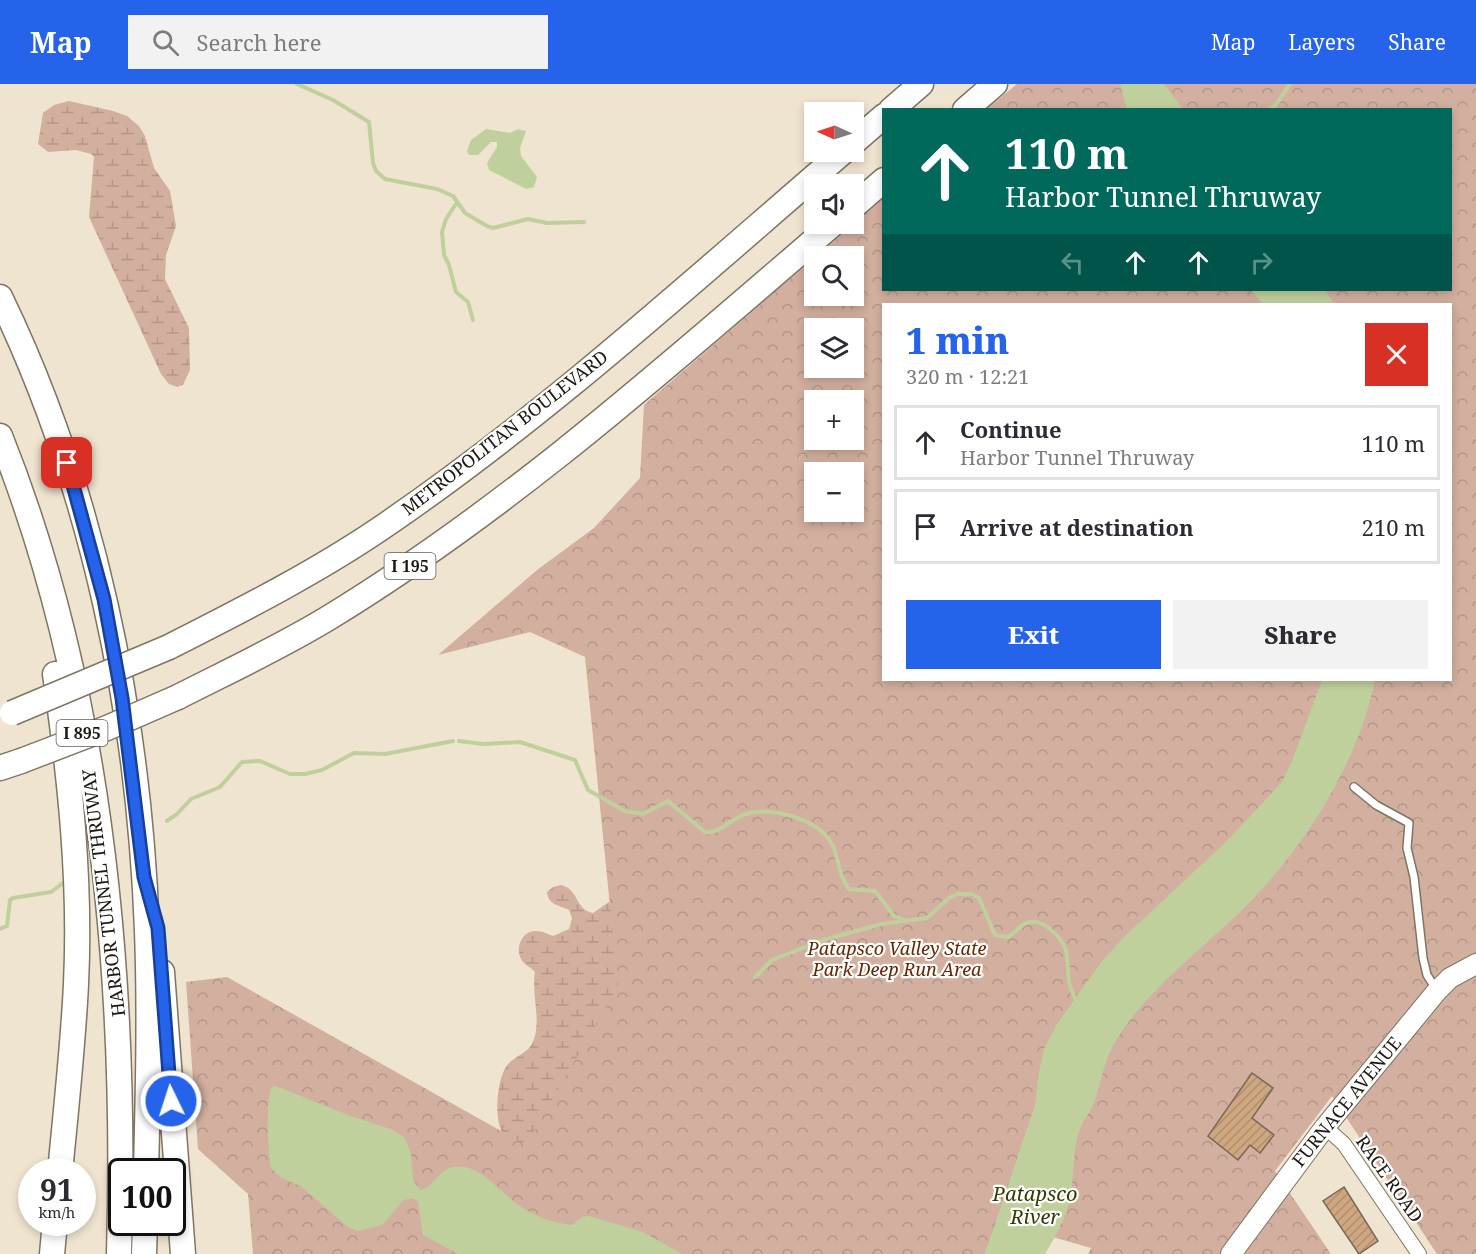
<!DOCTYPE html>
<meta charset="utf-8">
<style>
body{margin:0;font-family:"Noto Serif",serif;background:#f2f2f3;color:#2b2b33;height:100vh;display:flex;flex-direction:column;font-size:22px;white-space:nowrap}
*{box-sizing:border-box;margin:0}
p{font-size:20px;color:#7c7c81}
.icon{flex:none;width:33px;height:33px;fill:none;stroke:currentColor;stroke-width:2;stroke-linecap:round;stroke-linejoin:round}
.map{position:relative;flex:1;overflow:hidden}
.sheet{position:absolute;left:882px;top:219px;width:570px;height:378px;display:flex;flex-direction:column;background:#fff;border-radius:0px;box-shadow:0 3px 9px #0003}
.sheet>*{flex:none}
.hud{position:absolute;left:882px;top:24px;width:570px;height:183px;border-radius:0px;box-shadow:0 3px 9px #0003;background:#00695c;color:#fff;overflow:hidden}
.needle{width:39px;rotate:273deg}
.fabs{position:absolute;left:804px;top:18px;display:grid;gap:12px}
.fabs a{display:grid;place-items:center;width:60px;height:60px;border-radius:0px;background:#fff;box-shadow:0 3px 9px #0003;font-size:30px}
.speed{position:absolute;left:18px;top:1074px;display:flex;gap:12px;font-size:30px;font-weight:700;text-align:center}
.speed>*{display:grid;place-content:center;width:78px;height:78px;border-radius:50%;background:#fff;box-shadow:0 3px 9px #0003;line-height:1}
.speed small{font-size:15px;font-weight:400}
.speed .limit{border:3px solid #111;border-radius:9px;background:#fff;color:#111}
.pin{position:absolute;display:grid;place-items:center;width:51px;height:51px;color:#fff;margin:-26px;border-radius:12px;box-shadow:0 3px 9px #0006}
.me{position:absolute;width:66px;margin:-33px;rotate:356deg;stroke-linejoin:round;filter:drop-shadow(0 0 4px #0008)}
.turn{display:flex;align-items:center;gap:21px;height:126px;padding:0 24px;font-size:27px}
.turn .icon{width:78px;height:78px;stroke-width:2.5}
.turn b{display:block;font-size:42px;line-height:51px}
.lanes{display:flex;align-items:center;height:57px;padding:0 24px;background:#0003;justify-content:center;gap:30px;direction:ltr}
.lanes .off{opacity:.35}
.round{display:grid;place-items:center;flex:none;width:63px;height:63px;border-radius:0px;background:#f2f2f3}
.head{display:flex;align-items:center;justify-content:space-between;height:102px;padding:0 24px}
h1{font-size:36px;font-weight:800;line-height:45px;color:#2563eb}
.primary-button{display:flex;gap:12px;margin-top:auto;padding:12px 24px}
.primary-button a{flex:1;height:69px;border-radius:0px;background:#2563eb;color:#fff;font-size:24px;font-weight:800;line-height:69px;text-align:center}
.primary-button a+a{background:#f2f2f3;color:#2b2b33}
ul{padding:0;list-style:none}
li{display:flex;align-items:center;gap:18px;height:75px;margin:0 12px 9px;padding:0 12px;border:3px solid #e1e1e2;border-radius:0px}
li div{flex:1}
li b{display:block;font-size:22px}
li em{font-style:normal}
header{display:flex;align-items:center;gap:36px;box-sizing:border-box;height:84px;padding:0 30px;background:#2563eb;color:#fff}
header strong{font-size:28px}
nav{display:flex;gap:33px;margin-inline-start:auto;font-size:21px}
.search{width:420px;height:54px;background:#f2f2f3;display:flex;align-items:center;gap:15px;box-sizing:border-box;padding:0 21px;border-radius:0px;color:#7c7c81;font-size:22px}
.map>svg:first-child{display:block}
.wetland{fill:url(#wetland-marsh)}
.park{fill:url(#park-crowns);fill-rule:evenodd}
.water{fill:#c0d09d}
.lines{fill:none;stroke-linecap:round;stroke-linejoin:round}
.stream{stroke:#c0d09d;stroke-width:4}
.building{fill:url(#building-hatch);stroke:#786859;stroke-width:1.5}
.lane-casing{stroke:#7f7563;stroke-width:10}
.street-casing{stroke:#7f7563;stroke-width:16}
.secondary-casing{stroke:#7f7563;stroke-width:22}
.highway-casing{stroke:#7f7563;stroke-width:27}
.lane{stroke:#fff;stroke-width:7}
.street{stroke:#fff;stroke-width:14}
.secondary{stroke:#fff;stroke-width:20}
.highway{stroke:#fff;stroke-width:24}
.highway-bridge-casing{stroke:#7f7563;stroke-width:27;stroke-linecap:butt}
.highway-bridge{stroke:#fff;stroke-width:24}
.route-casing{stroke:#184099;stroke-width:15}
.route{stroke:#2563eb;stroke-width:10}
.labels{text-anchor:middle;stroke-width:4.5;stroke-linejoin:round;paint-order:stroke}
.shield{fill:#fff;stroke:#615e59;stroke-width:1.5}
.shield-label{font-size:16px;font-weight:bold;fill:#1d1912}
.street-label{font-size:18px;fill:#1d1912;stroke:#fff}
.park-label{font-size:18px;font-style:italic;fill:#652701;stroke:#fff}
.water-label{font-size:20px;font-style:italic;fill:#303d02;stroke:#fff}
</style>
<header>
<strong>Map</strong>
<div class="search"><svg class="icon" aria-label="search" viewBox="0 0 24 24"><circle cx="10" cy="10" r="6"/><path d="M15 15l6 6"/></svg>Search here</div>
<nav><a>Map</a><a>Layers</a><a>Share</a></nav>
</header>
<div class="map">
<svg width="1476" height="1170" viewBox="0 0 1476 1170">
<defs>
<pattern id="wetland-marsh" width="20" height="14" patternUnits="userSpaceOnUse" patternTransform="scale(1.5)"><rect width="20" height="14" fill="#d2af9f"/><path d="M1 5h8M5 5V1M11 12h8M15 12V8" fill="none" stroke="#b49688"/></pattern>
<pattern id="park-crowns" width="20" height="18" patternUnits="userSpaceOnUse" patternTransform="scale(1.5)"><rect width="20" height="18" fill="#d2af9f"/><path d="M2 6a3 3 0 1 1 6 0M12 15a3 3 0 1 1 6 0" fill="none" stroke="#b49688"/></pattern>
<pattern id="building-hatch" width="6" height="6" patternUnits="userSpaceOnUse" patternTransform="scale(1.5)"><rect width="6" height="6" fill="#cea680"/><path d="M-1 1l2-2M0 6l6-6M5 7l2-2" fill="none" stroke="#b08e6e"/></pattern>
</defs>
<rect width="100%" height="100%" fill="#efe4cf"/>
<path class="wetland" d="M69,17L113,27L127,32L139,42L145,52L154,84L170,107L176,142L166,171L165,195L189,244L190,286L183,301L177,303L169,300L161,290L89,133L94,73L91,70L76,66L48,68L38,60L43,29L54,21Z
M561,801C579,805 575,826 593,829L616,813L656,835L538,1064C526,1062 513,1061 504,1051C493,1038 497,996 506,983C513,972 528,970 533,958C542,936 531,911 535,888C531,883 524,881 521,875C515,864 522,847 535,847C542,847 548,850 553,852L569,845L572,834L569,826C559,821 548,821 547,808L553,803Z"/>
<path class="park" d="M1017,0H1476V1170H1437L1332,1012L1275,1087L1331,1170H1088L1091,1164L997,1137L985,1170H253L248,1110L198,1065L186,898L227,893L526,1061L618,902L585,573L530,548L438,571L537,486L594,444L640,394L644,321L814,174V212H854V172H817L883,115L884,206H1450V26L987,25ZM884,220H1450V596H884ZM814,244H854V284H814ZM814,316H854V356H814ZM814,388H854V428H814Z"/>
<path class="water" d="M1120,0H1164L1183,25H1127Z
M486,45L510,49L518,45L526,47L520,64L521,72L537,93L534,103L526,105L489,86L487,79L497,63V58H491L478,71H469L467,67L471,56Z
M1251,206H1325L1334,220H1263Z
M1322,596H1375C1358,679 1306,761 1247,821C1203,865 1152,901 1118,953C1106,971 1102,993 1096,1013C1093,1025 1084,1034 1080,1045C1073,1065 1074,1084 1072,1103C1070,1127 1057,1150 1045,1170H985L1035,1021L1038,993L1044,965L1057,940L1102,877L1125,852L1227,757L1282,698L1292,677Z
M276,1002L348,1031L393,1046L405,1054L411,1070L413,1096L420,1106C433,1104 439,1085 453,1083C480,1078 501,1110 520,1122C536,1133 553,1139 572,1141L582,1133L589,1132L643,1148L682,1170H458L423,1151L418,1118L413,1114L404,1116L382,1141L358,1147L348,1143L302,1103L280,1093L271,1084C268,1069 265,1015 272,1003Z"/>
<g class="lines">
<path class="stream" d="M297,0L333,16L369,38L373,79L376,87L385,95L437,105L453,112L465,129L487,142L493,144L528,135L547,139L584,138
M1268,26L1276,21L1290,0
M456,120L446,135L442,148L444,171L449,181L456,208L468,218L473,236
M459,657L483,660L520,658L575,676L588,706L625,727L643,730L668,717L705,748C721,750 731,734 746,730C772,722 820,735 833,762C839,776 839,793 849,805L875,807L894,832L906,837
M167,737L177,730L191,715L220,703L242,678L260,677L290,690H305L322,686L354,669L385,670L453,657
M0,845L7,842L10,816L13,814L51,808L67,796
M755,893L772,876L823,856L882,840L927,834L949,814L958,810H972L979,814L995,851L1008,853C1015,849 1020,841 1027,839C1042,833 1062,853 1066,867C1070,886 1065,900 1077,917"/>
</g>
<path class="building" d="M1252,989L1273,1004L1252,1034L1274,1051L1260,1069L1250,1061L1238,1076L1208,1052Z
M1344,1103L1378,1157L1359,1170L1323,1117Z"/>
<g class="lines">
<defs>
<path id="lane" d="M1354,703L1376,721L1409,739L1407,764L1414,793L1423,874L1427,891L1436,905"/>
<path id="street" d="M1325,1043L1344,1060L1419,1170"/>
<path id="secondary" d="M1231,1170L1325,1043L1437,907L1450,894L1476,880"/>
<path id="highway" d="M891,26L921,0
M965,26L995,0
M854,58L884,32
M854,122L884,96
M0,213C94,407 139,631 147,847C150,927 148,1007 146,1088
M0,352C102,607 127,898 119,1170
M169,563C244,525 321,486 390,438C551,327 695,195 843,68
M55,590C70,693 81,797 76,900C73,963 66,1025 60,1088
M178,613C229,587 281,563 330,533C513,421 671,279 833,140
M0,684L21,677
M162,888L183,1170
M52,1170L55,1138
M144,1170L145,1138"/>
</defs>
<use href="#lane" class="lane-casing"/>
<use href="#street" class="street-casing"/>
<use href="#secondary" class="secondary-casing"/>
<use href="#highway" class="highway-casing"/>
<use href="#lane" class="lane"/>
<use href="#street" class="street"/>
<use href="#secondary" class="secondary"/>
<use href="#highway" class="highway"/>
<defs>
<path id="highway-bridge" d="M12,629L169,563
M21,677L107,644L178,613"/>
</defs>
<use href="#highway-bridge" class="highway-bridge-casing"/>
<use href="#highway-bridge" class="highway-bridge"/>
</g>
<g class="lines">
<defs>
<path id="route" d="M67,379L104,515L122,614L144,793L158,844L171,1017"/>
</defs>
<use href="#route" class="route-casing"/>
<use href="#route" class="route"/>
</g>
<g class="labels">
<g class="shield">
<rect x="384.5" y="469" width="51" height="26" rx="4.5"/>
<rect x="56.5" y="636" width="51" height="26" rx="4.5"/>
</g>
<g class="shield-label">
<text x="410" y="488">I 195</text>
<text x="82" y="655">I 895</text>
</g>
<g class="street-label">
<text transform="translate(505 349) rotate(-38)" y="6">METROPOLITAN BOULEVARD</text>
<text transform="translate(104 809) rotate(-97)" y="6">HARBOR TUNNEL THRUWAY</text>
<text transform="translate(1347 1018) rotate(-51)" y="6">FURNACE AVENUE</text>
<text transform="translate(1389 1095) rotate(55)" y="6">RACE ROAD</text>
</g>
<g class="park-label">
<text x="897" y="871">Patapsco Valley State<tspan x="897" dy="21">Park Deep Run Area</tspan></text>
</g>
<g class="water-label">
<text x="1035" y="1117">Patapsco<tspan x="1035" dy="23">River</tspan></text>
</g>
</g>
</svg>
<div class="fabs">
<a><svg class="needle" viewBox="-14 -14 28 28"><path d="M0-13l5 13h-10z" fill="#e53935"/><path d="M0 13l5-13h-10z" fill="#7c7c81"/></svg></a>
<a><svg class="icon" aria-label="sound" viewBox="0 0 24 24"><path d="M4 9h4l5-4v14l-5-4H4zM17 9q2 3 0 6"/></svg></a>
<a><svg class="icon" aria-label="search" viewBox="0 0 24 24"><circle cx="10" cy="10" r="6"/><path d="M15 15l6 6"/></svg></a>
<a><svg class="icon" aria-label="layers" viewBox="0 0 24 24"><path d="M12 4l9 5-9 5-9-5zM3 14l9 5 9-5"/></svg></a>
<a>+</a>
<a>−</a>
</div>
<div class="speed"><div>91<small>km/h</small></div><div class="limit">100</div></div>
<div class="pin" style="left:67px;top:379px;background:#d93025"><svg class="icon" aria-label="arrive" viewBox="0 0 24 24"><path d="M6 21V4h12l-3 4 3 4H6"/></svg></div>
<svg class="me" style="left:171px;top:1017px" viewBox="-20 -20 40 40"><circle r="17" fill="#2563eb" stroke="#fff" stroke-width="3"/><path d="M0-11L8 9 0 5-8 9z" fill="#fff"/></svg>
<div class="hud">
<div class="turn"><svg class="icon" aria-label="ahead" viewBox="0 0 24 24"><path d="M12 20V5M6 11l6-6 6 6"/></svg><div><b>110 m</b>Harbor Tunnel Thruway</div></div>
<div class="lanes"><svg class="icon off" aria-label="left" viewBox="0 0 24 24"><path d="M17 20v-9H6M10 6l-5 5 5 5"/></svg><svg class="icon" aria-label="ahead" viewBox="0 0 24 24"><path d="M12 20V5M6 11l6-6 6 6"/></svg><svg class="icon" aria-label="ahead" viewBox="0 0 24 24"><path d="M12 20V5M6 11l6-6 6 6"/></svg><svg class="icon off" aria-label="right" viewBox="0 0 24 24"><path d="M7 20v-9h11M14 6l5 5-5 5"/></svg></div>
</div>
<section class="sheet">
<div class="head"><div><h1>1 min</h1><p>320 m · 12:21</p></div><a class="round" style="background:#d93025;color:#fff"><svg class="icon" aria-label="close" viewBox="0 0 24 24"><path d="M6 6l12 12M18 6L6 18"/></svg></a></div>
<ul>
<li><svg class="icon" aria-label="ahead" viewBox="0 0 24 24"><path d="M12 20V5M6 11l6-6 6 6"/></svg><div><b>Continue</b><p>Harbor Tunnel Thruway</p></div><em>110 m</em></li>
<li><svg class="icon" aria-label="arrive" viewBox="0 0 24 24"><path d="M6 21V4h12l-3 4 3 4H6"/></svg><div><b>Arrive at destination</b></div><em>210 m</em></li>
</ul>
<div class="primary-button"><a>Exit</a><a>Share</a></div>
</section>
</div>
